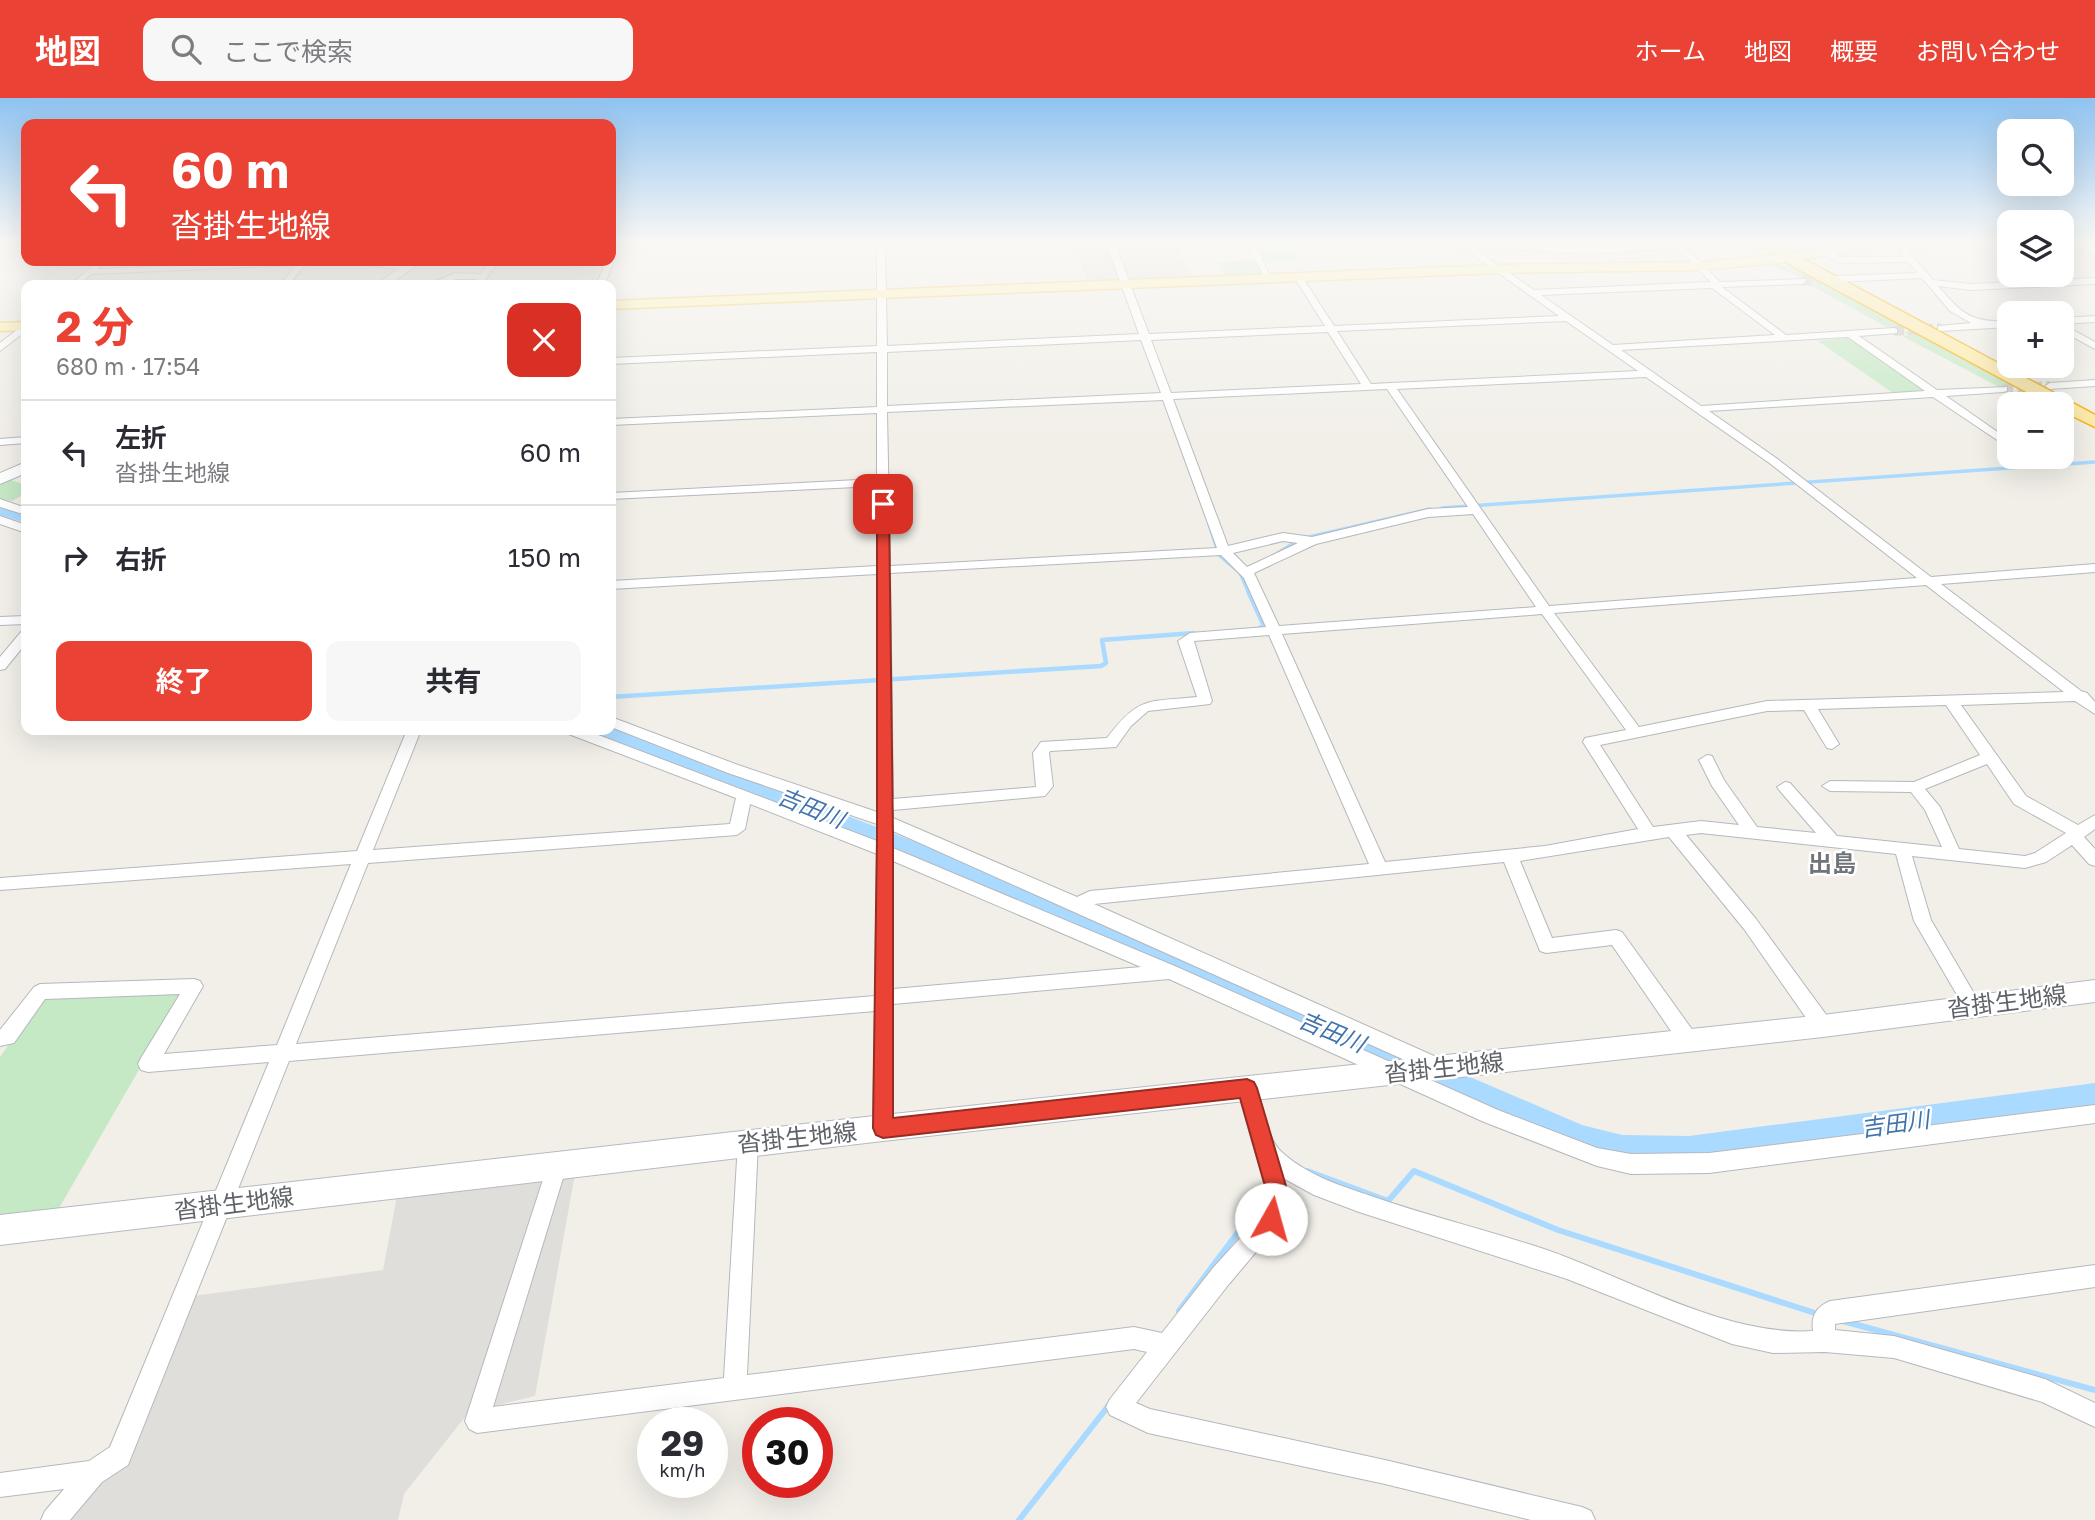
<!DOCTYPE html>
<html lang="ja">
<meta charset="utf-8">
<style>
body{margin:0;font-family:"Golos Text","Noto Sans JP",sans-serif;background:#f7f7f7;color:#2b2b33;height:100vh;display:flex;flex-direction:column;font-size:26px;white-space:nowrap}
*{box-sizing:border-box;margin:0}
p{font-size:23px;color:#7c7c81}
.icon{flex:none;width:38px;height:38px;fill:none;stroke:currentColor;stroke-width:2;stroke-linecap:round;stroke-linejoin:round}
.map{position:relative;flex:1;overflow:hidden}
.side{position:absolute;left:21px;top:182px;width:595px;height:455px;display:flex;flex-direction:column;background:#fff;border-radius:14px;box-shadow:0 7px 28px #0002}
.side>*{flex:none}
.hud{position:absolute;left:21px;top:21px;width:595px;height:147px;border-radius:14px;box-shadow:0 7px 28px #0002;background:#ea4335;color:#fff;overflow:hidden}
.fabs{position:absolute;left:1997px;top:21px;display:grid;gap:14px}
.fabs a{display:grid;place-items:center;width:77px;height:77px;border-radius:14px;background:#fff;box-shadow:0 7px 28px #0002;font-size:35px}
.speed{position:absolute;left:637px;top:1309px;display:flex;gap:14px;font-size:35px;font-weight:700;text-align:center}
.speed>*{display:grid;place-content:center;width:91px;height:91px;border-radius:50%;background:#fff;box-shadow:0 7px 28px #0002;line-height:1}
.speed small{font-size:18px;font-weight:400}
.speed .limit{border:10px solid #d22;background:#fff;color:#111}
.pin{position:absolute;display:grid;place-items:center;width:60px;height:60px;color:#fff;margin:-30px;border-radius:14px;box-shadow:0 4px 10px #0006}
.me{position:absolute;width:77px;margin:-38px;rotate:7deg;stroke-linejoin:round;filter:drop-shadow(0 0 5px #0008)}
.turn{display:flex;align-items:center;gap:24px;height:147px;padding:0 35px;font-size:32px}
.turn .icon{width:91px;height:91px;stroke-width:2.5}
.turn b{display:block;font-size:49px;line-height:60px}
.round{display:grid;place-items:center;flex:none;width:74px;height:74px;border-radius:14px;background:#f7f7f7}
.summary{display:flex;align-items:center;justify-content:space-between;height:119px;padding:0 35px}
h1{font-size:42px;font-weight:700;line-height:52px;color:#ea4335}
.primary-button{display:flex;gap:14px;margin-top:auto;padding:14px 35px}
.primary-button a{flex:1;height:80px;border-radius:14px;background:#ea4335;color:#fff;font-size:28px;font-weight:700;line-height:80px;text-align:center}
.primary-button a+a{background:#f7f7f7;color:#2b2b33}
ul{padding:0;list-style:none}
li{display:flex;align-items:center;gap:21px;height:105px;padding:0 35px;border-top:2px solid #e1e1e2}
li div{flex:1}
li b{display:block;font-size:26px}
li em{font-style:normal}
header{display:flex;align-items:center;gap:42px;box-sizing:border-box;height:98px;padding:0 35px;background:#ea4335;color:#fff}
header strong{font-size:33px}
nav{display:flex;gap:38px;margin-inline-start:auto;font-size:24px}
.search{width:490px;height:63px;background:#f7f7f7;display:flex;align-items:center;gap:18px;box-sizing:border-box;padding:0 24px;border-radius:14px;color:#7c7c81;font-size:26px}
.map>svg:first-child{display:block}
.industrial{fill:#e0deda}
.green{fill:#c5e8c5}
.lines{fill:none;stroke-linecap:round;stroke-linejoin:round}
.stream-far2{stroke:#aadaff;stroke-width:3.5}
.stream-far1{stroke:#aadaff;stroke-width:4.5}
.stream{stroke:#aadaff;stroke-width:6}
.river{fill:#aadaff;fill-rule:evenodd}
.minor-tunnel{stroke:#ccccc8;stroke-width:10;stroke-dasharray:10 4.5;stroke-linecap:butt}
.minor-casing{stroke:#b5b8bc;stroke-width:2}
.secondary-casing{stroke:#b6babf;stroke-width:2}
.primary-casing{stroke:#f2c960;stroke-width:3}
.trunk-casing{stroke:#f9ab00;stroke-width:3}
.minor{fill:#fff;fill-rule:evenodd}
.secondary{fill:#fff;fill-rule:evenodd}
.primary{fill:#fff2af;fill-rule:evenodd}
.trunk{fill:#feeaa1;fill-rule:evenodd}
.route{fill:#ea4335;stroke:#982c22;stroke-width:2}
.labels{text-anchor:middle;stroke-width:5;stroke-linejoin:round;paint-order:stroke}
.water-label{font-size:23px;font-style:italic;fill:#4174aa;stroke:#fff}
.quarter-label{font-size:24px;font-weight:bold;fill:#70757a;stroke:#fff}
.near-street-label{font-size:24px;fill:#5f6368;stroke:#fff}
</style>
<header>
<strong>地図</strong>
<div class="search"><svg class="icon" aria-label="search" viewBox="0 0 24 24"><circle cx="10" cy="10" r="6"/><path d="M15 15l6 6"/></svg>ここで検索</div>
<nav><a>ホーム</a><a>地図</a><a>概要</a><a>お問い合わせ</a></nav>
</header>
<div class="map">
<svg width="2095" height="1422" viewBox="0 0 2095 1422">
<rect width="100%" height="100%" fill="#f1efe8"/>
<path class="industrial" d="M1074,144H1175L1193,180L1087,184Z
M575,1076L535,1298L469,1314L404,1396L398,1422H66L92,1388L117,1374L132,1352L193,1198L383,1172L397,1098Z"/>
<path class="green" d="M1256,147L1291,148L1299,162L1264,163Z
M1255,162L1263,176L1225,179L1218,164Z
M1774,166L1797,170L1910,231L1887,229L1808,186L1810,183C1796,178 1782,170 1767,167Z
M1915,233L2021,288L1999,289L1902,238L1909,237L1903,234Z
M1846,240L1853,242L1928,293L1893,295L1818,243Z
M5,380L26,387V395L12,403L0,401V384Z
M185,892L58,1112L0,1118V959L43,898Z"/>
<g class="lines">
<path class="stream-far2" d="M1442,410L2095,364
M1209,426L1219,457L1240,475L1249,495
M1305,440L1430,411
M1278,455L1297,443"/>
<path class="stream-far1" d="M1248,493L1264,528L1259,530
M611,599L1101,568L1106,565L1102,542L1194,535"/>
<path class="stream" d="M1307,1073L1388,1103L1414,1073L1558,1132L1818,1216
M1179,1213L1266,1097
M1843,1223L2095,1292
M1019,1422L1109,1307"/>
<path class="river" d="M0,406L26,414V425L0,417Z
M611,627L981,769L1582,1027L1622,1037L1689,1038L2095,985V1013L1689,1068L1622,1067L1567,1050C1246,905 924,762 594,637L591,632H611Z"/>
<path class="minor-tunnel" d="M1802,183L1836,181
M1894,233L1941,230
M2003,291L2050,288"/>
<defs>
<path id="minor" d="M614,144H622L604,187H596L606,163H611Z
M877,144H885L887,248L1139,236L1106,144H1114L1149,236L1325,228L1294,179L1298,176L1301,177L1334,228L1559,218L1455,144L1533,147L1531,144H1539L1543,148L1591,150L1680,144L1720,184L1805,181L1806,183L1802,186L1722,189L1786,237L1894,230L1897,231V235L1859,238L1937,292L2007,289V293L2003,294L1946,298L2009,342V350L1933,299L1709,313L1776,360L1931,479L2095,466V474L1941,486L2081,593L2087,595L2095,604V616L2075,603L1961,607L2026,698L2078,727L2095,717V731L2084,739L2095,751V768L2089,766L2072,747L2046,764L2025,770L1912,758L1931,822L1979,904L1982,909L1979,914L1973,917L1967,914L1914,823L1896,756L1701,735L1686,737L1756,821L1830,922L1832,928L1830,934L1823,936L1816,934L1744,831L1669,739L1520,763L1552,840L1616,832L1622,834L1696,937L1698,943L1696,949L1689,951L1682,949L1612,847L1546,855L1540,853L1504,764L1094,806L1443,962L1446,968L1443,974L1436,976L893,733V750L1177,869L1498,1012L1597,1050L1631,1056L1709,1055L2095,1007V1025L1709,1075L1631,1076L1597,1068L1484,1024L1169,881L893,906V1030L890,1036L883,1039L876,1036L873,1030L875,913L289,963L128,1367L102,1384L70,1422H41L45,1413L64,1391L0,1399V1375L89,1363L110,1349L269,964L148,974L141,972L138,966L141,960L180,896L45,901L14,945L0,948V932L34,889L40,886L194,881L200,883L203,888L164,956L277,947L351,766L0,792V780L357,753L407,632H421L373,752L730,726L736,700L566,635L564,632H585L877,743V726L728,675L611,629V619L738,667L877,714V476L611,491V483L877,468V388L611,401V395L877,381V315L611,327V321L877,309V254L611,266V260L877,248ZM1472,149L1591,156L1677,150L1711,184L1534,192ZM1712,190L1775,237L1613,247L1541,197ZM1566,223L1638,273L1371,286L1337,233ZM1328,234L1361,286L1171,295L1151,242ZM1848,239L1925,293L1701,308L1621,252ZM1141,242L1161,295L887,308V254ZM1646,279L1768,364L1917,480L1549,508L1397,291ZM1387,291L1468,409L1428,411L1312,439L1283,435L1228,448L1173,301ZM1163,302L1217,450L890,468L887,314ZM1473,416L1536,509L1279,528L1254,475L1316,446L1428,419ZM1283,443L1298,445L1247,469L1233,455ZM1221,457L1244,480L1266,529L1190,535L1178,543L1197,599C1147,604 1139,598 1107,640L1041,644L1033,655L1036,689L893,701L890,475ZM1926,487L2064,594L1767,603L1639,629L1554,515ZM1542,516L1626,632L1585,640L1583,644L1638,731L1545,748L1385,764L1282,536ZM1269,537L1369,766L1090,793L1077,799L893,720V712L1045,698L1053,688L1049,655L1050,653L1116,649L1131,628L1148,613L1210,606L1212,603L1194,543ZM1946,607L1980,657L1914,684L1830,683L1822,688L1830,693L1911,694L1925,712L1942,749L1837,738L1790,685L1785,684L1777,689L1780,693L1816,735L1757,729L1724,682L1712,658L1707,657L1699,662L1712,688L1739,727L1701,723L1653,729L1600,647L1767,613L1804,612L1827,650L1832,651L1839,646L1818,611ZM1987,666L2014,706L2066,735L2035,755L2025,758L1959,751L1940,709L1925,691ZM750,706L877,756L875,898L296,946L368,765L737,737L745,731ZM893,763L1141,869L893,891Z
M1246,144H1254L1272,182H1266Z
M1918,144H1926L1929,149L1908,153L1933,182L1971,186L2095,180V186L1971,192L1938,188C1962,216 1971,225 2009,223V229L1941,233L1938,232V228L1971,225L1950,213L1922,180L1836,184L1832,181L1836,178L1918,175L1908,164L1839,165L1821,154L1828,152L1841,159H1904L1900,153L1902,148L1920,147Z
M286,163H368L410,169L406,172L342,164L305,167L288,187H280L296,167L91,176L79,187H70L96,165L100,168L98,171Z
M493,163H504L494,169L482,187H474L477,181H456L438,187H427L455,175L481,176L488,165Z
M2095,218V224L2062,226V220Z
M26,225V233L0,253V245Z
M2062,226L2095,244V251L2062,233Z
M2095,282V288L2050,291L2045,288L2050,285Z
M26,339V345L0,347V341Z
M2019,359H2032L2041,366L2031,368Z
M0,401L26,410V417L0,409Z
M0,418L26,427V435L0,426Z
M26,518V526L0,527V519Z
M26,533V545L5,571L0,572V559L21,534Z
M1247,981L1254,984L1257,990C1263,1013 1266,1042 1285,1057C1310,1078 1341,1088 1371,1098C1428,1118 1487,1132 1544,1151C1626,1179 1726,1239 1813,1233C1811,1218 1816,1209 1830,1203L2095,1167V1189L1835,1226V1232L1894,1238L2045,1281L2095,1305V1329L2042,1304L1894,1260L1825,1254L1773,1255L1732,1246L1567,1181L1359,1114L1314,1097L1283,1080L1285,1088L1278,1128L1229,1186L1136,1305L1150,1311L1385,1362L1582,1409L1591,1413L1595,1422H1531L1385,1386L1148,1335L1110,1317L1106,1309L1110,1301L1147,1254L1134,1251L477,1335L469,1331L465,1323L550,1060L557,1057L564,1060L567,1067L493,1309L724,1280L738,1045L741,1038L748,1036L755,1038L758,1045L747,1277L1134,1229L1162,1235L1213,1170L1261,1117L1265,1088L1237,990L1240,984Z"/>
<path id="secondary" d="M2068,144H2083L2095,149V158Z
M409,163H423L389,187H375Z
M26,364V375L0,386V375Z
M2095,882V904L1823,939L883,1043L0,1147V1117L883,1017L1823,917Z"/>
<path id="primary" d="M1859,144H1885L1879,148L1788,164L1700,172L1498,175L611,211V203L1498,167L1700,164L1788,156Z
M26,224V232L0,233V225Z"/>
<path id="trunk" d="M1756,144H1772L2095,317V329L2062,313V306H2049L1794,169Z"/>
</defs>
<use href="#minor" class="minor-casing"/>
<use href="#secondary" class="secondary-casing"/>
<use href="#primary" class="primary-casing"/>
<use href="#trunk" class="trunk-casing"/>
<use href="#minor" class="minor"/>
<use href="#secondary" class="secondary"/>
<use href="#primary" class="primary"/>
<use href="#trunk" class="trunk"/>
</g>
<linearGradient id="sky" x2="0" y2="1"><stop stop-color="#8fc3f1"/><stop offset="0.42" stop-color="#f9f8f5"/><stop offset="1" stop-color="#f9f8f5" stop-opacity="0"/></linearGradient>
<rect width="2095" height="343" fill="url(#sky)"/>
<path class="route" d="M883,402L889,406L893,738V1020L1247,981L1254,984L1257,990L1286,1088L1278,1128L1271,1131L1263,1128L1260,1121L1265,1088L1240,1000L883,1040L876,1037L873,1030L877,738V406Z"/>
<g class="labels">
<g class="water-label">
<text transform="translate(811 710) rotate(22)" y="8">吉田川</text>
<text transform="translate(1332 934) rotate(23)" y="8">吉田川</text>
<text transform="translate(1895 1026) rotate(-8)" y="8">吉田川</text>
</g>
<g class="quarter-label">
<text x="1832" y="774">出島</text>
</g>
<g class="near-street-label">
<text transform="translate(2007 904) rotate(-7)" y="8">沓掛生地線</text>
<text transform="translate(1444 970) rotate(-6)" y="8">沓掛生地線</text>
<text transform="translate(797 1040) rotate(-6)" y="8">沓掛生地線</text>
<text transform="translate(234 1106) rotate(-7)" y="8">沓掛生地線</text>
</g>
</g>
</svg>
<div class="fabs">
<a><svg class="icon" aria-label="search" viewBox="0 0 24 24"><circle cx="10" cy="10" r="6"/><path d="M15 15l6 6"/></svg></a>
<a><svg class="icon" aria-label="layers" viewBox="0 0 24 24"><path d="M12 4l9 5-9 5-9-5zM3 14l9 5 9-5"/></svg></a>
<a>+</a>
<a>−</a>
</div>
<div class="speed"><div>29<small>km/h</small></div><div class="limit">30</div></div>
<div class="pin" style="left:883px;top:406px;background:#d93025"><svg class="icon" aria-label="arrive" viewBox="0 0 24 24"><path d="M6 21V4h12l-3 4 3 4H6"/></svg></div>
<svg class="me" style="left:1271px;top:1121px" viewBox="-20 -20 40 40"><circle r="19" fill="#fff"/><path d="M0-13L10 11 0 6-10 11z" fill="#ea4335"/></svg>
<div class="hud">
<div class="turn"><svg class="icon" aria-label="left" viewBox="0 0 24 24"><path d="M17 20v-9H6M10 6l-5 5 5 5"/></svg><div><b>60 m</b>沓掛生地線</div></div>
</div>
<section class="side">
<div class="summary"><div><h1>2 分</h1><p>680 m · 17:54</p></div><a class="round" style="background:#d93025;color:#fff"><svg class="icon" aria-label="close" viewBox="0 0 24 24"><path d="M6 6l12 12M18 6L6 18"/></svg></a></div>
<ul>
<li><svg class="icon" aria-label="left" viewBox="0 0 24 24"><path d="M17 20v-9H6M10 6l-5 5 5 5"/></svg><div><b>左折</b><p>沓掛生地線</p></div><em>60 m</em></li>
<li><svg class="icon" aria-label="right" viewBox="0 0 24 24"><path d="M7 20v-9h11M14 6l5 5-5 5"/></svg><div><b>右折</b></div><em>150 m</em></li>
</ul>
<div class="primary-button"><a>終了</a><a>共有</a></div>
</section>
</div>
